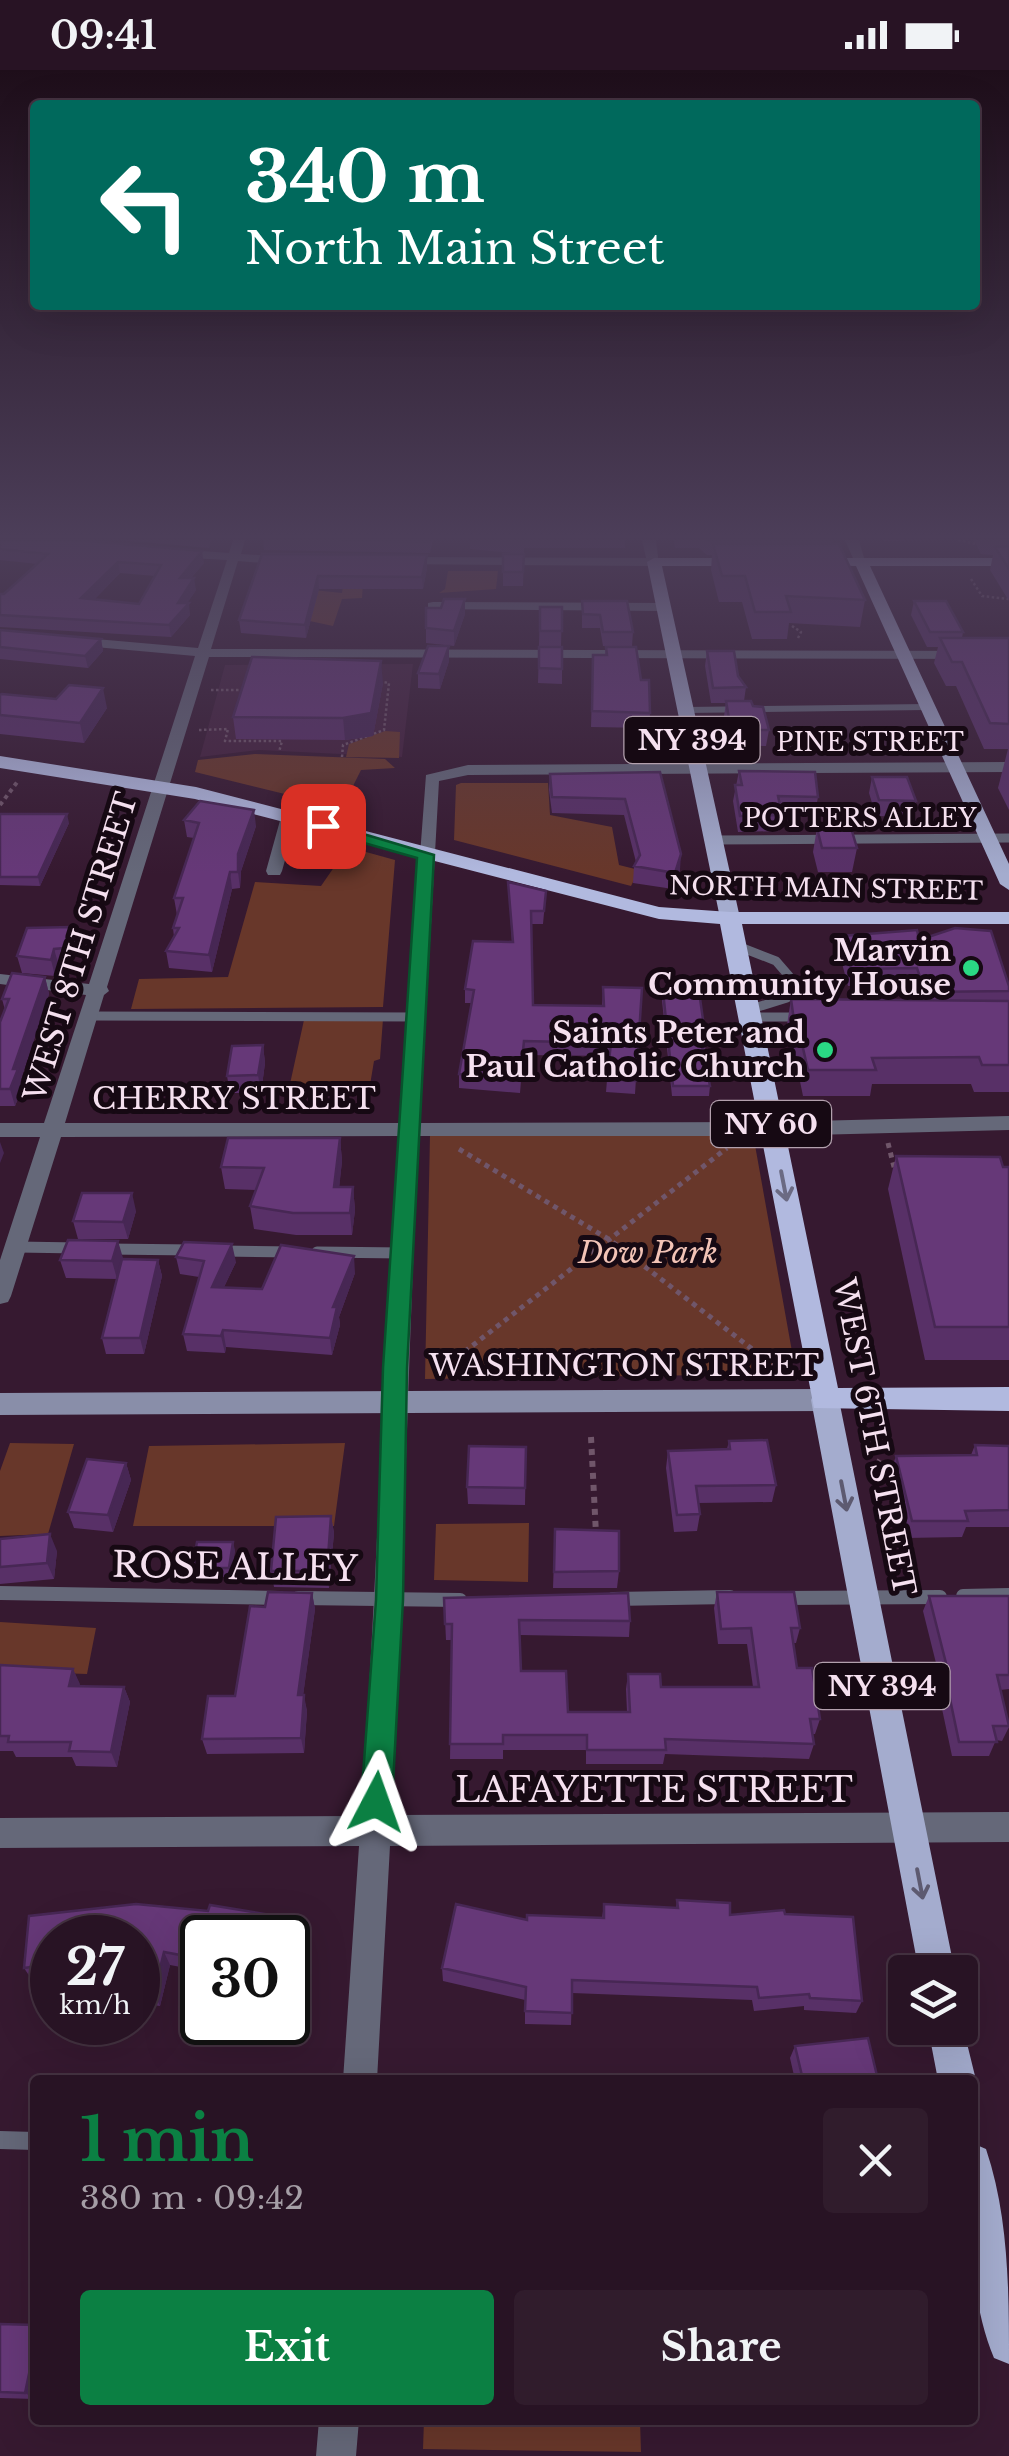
<!DOCTYPE html>
<meta charset="utf-8">
<style>
body{margin:0;font-family:"Libre Baskerville",serif;background:#301c2c;color:#f1f3f6;height:100vh;display:flex;flex-direction:column;font-size:38px;white-space:nowrap}
*{box-sizing:border-box;margin:0}
p{font-size:32px;color:#a59ea6}
.icon{flex:none;width:55px;height:55px;fill:none;stroke:currentColor;stroke-width:2;stroke-linecap:round;stroke-linejoin:round}
.map{position:relative;flex:1;overflow:hidden}
.side{position:absolute;left:30px;top:2005px;width:948px;height:350px;display:flex;flex-direction:column;background:#281324;border-radius:10px;box-shadow:0 10px 40px #0002,0 0 0 2px #443241}
.side>*{flex:none}
.top-card{position:absolute;left:30px;top:30px;width:950px;height:210px;border-radius:10px;box-shadow:0 10px 40px #0002,0 0 0 2px #443241;background:#00695c;color:#fff;overflow:hidden}
.fabs{position:absolute;left:888px;top:1885px;display:grid;gap:20px}
.fabs a{display:grid;place-items:center;width:90px;height:90px;border-radius:10px;background:#281324;box-shadow:0 10px 40px #0002,0 0 0 2px #443241;font-size:50px}
.speed{position:absolute;left:30px;top:1845px;display:flex;gap:20px;font-size:50px;font-weight:700;text-align:center}
.speed>*{display:grid;place-content:center;width:130px;height:130px;border-radius:50%;background:#281324;box-shadow:0 10px 40px #0002,0 0 0 2px #443241;line-height:1}
.speed small{font-size:25px;font-weight:400}
.speed .limit{border:5px solid #111;border-radius:15px;background:#fff;color:#111}
.pin{position:absolute;display:grid;place-items:center;width:85px;height:85px;color:#fff;margin:-42px;border-radius:20px;box-shadow:0 5px 15px #0006}
.me{position:absolute;width:110px;margin:-55px;rotate:4deg;stroke-linejoin:round;filter:drop-shadow(0 0 8px #0008)}
.turn{display:flex;align-items:center;gap:35px;height:210px;padding:0 50px;font-size:45px}
.turn .icon{width:130px;height:130px;stroke-width:2.5}
.turn b{display:block;font-size:70px;line-height:85px}
.round{display:grid;place-items:center;flex:none;width:105px;height:105px;border-radius:10px;background:#301c2c}
.summary{display:flex;align-items:center;justify-content:space-between;height:170px;padding:0 50px}
h1{font-size:60px;font-weight:700;line-height:75px;color:#0b8043}
.button{display:flex;gap:20px;margin-top:auto;padding:20px 50px}
.button a{flex:1;height:115px;border-radius:10px;background:#0b8043;color:#fff;font-size:40px;font-weight:700;line-height:115px;text-align:center}
.button a+a{background:#301c2c;color:#f1f3f6}
.status{display:flex;justify-content:space-between;align-items:center;height:70px;padding:0 50px;background:#281324;direction:ltr}
.status svg{height:28px;fill:currentColor}
.map>svg:first-child{display:block}
.built{fill:#44213d}
.green{fill:#68372a}
.lines{fill:none;stroke-linecap:round;stroke-linejoin:round}
.path-far3{stroke:#70566a;stroke-width:2.5;stroke-dasharray:2.5 2.5;stroke-linecap:butt}
.path-far2{stroke:#70566a;stroke-width:4;stroke-dasharray:4 4;stroke-linecap:butt}
.path-far1{stroke:#70566a;stroke-width:5;stroke-dasharray:5 5;stroke-linecap:butt}
.path{stroke:#70566a;stroke-width:6;stroke-dasharray:6 6;stroke-linecap:butt}
.service-far4{stroke:#656879;stroke-width:6}
.service-far3{stroke:#656879;stroke-width:9}
.service-far2{stroke:#656879;stroke-width:11}
.service-far1{stroke:#656879;stroke-width:14}
.service{stroke:#656879;stroke-width:18}
.minor{fill:#656879;fill-rule:evenodd}
.tertiary{fill:#656879;fill-rule:evenodd}
.secondary{fill:#898ea9;fill-rule:evenodd}
.primary{fill:#a4acce;fill-rule:evenodd}
.trunk{fill:#b1b9df;fill-rule:evenodd}
.wall{fill:#583067;fill-rule:evenodd}
.shaded-wall{fill:#472754}
.building{fill:#663878;stroke:#472754;stroke-width:2.5;fill-rule:evenodd}
.oneway{stroke:#6b6a83}
.oneway2{stroke:#5d5a70}
.route{fill:#0b8043;stroke:#07532c;stroke-width:2.5}
.poi-dot{fill:#2ad884;stroke:#160913;stroke-width:4}
.labels{text-anchor:middle;stroke-width:10;stroke-linejoin:round;paint-order:stroke}
.far-street-label{font-size:25px;fill:#f5e0ef;stroke:#160913}
.shield{fill:#160913;stroke:#b2a0ad;stroke-width:2.5}
.shield-label{font-size:28px;font-weight:bold;fill:#f5e0ef}
.street-label{font-size:30px;fill:#f5e0ef;stroke:#160913}
.poi-label{font-size:30px;font-weight:bold;fill:#f5e0ef;stroke:#160913;text-anchor:end}
.park-label{font-size:30px;font-style:italic;fill:#f2c3b6;stroke:#160913}
.near-street-label{font-size:35px;fill:#f5e0ef;stroke:#160913}
</style>
<div class="status"><b>09:41</b><svg viewBox="0 0 49 12"><path d="M0 12V9h3v3zM5 12V6h3v6zM10 12V3h3v9zM15 12V0h3v12zM26 1h20v11H26zM47 4h2v5h-2z"/></svg></div>
<div class="map">
<svg width="1009" height="2386" viewBox="0 0 1009 2386">
<rect width="100%" height="100%" fill="#361930"/>
<path class="built" d="M413,594L402,687L259,680L200,687L225,595Z"/>
<path class="green" d="M345,500H364L362,528L342,529L333,556L305,550L274,516L342,523Z
M448,501H498L496,519L439,523L445,519Z
M385,661L400,662L399,688L346,687L349,674Z
M255,684L385,689L395,698L361,700L342,738L195,702L198,690Z
M461,713H548L550,745L612,757L619,795L639,800L631,816L454,770L456,715Z
M348,777L395,790L383,937L131,939L139,909L228,907L255,812L321,816Z
M383,949L380,989L374,991L369,1021L288,1023L304,950Z
M753,1064L793,1287L773,1304L425,1309L430,1065Z
M10,1373L74,1374L48,1464L0,1466V1401Z
M345,1373L334,1456H133L149,1376Z
M529,1453L528,1512L434,1510L436,1454Z
M0,1552L96,1558L87,1604L0,1601Z
M424,2350H640L641,2382L423,2379Z"/>
<g class="lines">
<path class="path-far3" d="M958,470L976,474
M971,509L982,526L1008,529
M792,556L801,562L797,570
M211,620H245
M199,660L228,659L225,671H282L279,682
M342,687L343,675L384,660L389,613L378,611"/>
<path class="path-far2" d="M0,735L18,711"/>
<path class="path-far1" d="M888,1073L895,1101
M459,1079L610,1170L773,1295
M441,1300L727,1078"/>
<path class="path" d="M591,1367L596,1464
M876,1391L890,1400"/>
<path class="service-far4" d="M687,640L927,637"/>
<path class="service-far3" d="M711,770L1009,768
M735,875L776,891L789,906L787,928L748,940
M92,946L419,947
M749,947H800"/>
<path class="service-far2" d="M17,1177L79,1178
M107,1179L194,1180
M222,1181L294,1182
M317,1182L403,1183"/>
<path class="service-far1" d="M0,1523L280,1528
M963,1526L1009,1525
M298,1528L460,1530
M783,1528L940,1527
M613,1529L730,1527"/>
<path class="service" d="M0,2070L35,2071"/>
<path class="minor" d="M233,470H245L241,484L290,487L296,491L290,495L238,491L211,579L1009,581V589L209,587L107,917L109,921L104,925L65,1053H400L426,705L468,695L1009,692V702L468,705L439,711L420,1053L772,1052L1009,1046V1060L772,1066H419C407,1293 404,1519 392,1745L1009,1742V1772L390,1776L377,2010H343L359,1776L0,1778V1748L361,1746C377,1519 383,1293 399,1066L61,1067L11,1226L8,1232L0,1234V1190L40,1067H0V1053H44L86,925L0,914V904L89,914L195,586L73,575L66,571L73,567L198,578L227,490L173,487L167,483L173,479L229,483Z
M397,487L654,488L660,492L654,496L393,494L391,491Z
M433,532L664,533L670,537L664,541L428,539V533Z
M289,742L297,747L282,801L280,805H268L266,801L281,747Z
M319,2350H359L356,2386H316Z"/>
<path class="tertiary" d="M642,470H656L659,495L647,492Z
M845,470H859L866,495H856Z"/>
<path class="secondary" d="M825,1319L835,1322L839,1330L835,1338L825,1341L0,1345V1323Z"/>
<path class="primary" d="M654,488H744L751,492L744,496H662L740,848L730,854L720,848L647,492Z
M814,488H1009V496H870L1009,794V820L1000,814L856,496L809,495V489Z
M825,1319L835,1322L839,1330L955,1902H919L811,1330L815,1322Z
M960,1945L976,2010L972,2019V2010H938L928,1958H960Z
M972,2073L986,2079C1009,2147 1009,2222 1009,2294L994,2288C966,2221 972,2145 972,2073Z"/>
<path class="trunk" d="M0,686L196,717L659,837L730,842H1009V854H742L838,1318L1009,1317V1341L814,1338L720,854L659,849L195,729L0,698Z"/>
</g>
<path class="wall" d="M0,470L204,493L191,508L196,520L187,533L190,545L171,567L0,557V524H4L38,494L0,490ZM120,503L155,506L139,534L94,530Z
M120,470H211L209,478Z
M263,470H433L430,483L264,480Z
M470,470H625V478H524V484L470,479Z
M674,470H831V474L865,530L860,557L789,553L787,569H752L742,532H719L711,500L712,485H707L699,478H675Z
M882,470H949L883,471Z
M974,470H1009V531L990,500L993,485L981,484Z
M262,484L427,498L423,519H319L306,568L241,563L239,550Z
M503,484H524L523,516H503Z
M582,531L633,562L632,576H603L600,558H582Z
M914,531L963,562L962,568H1009V679H984L956,616H946L934,593L938,577H927L911,545Z
M540,537H562L561,576H539Z
M426,538L465,544L454,576L426,573Z
M0,560L101,569L103,581L88,598L0,589Z
M539,577H562V614L538,613Z
M606,577L641,610L650,643L649,658L591,657L593,585H605Z
M707,581L738,606L746,617L744,631L753,636L769,660L766,676L729,675L724,646L726,633H711L705,596Z
M449,591L440,619L418,618V603Z
M383,613L373,666L345,670L236,669L233,647Z
M0,625L107,638L84,673L0,664Z
M1008,679H1009V740L998,718Z
M739,701L818,727L815,743L781,742L779,761L738,762L733,731Z
M660,702L680,800L673,819L633,813L634,796L636,792L624,745L552,743L549,720L550,704Z
M872,707L916,731L913,747L876,746L869,723Z
M0,744L69,753L40,816L0,815Z
M184,750L256,756L241,801L240,818L232,819L212,902L169,898L166,881L174,867L173,858L177,845L174,828L194,768L187,767Z
M817,758L857,778L852,802H818L813,782Z
M334,774L321,797L295,794L293,778Z
M508,812L546,821L543,854H531L533,935L602,936L603,917L642,918L635,1024L606,1022L609,986L523,985L520,1023L459,1018V1004L471,933H465V919L512,872Z
M70,857L75,874L68,895L59,896L55,906L22,903L17,886Z
M842,866L919,870L1009,916V1022H974L971,1014H872L870,1026H803L796,992H791L787,955L791,929L918,930L913,914L848,916L839,882Z
M45,907L49,924L21,1009L23,1016L15,1036H0V952L5,940L2,929Z
M663,921L706,971L705,981H703L710,1016L709,1026H672L662,931Z
M263,975L265,993L261,1023H230L227,1006Z
M340,1068L342,1091L339,1117H353L355,1140L352,1165H296L254,1159L250,1136L256,1120L225,1119L221,1097Z
M896,1086L1009,1097V1290H925L888,1119Z
M136,1141L128,1169H78L73,1151Z
M176,1187L236,1192L224,1217L262,1219L355,1203L339,1247L340,1255L332,1285L226,1277L225,1283L187,1281L183,1264L199,1207L180,1204Z
M123,1188L122,1189L158,1190L162,1206L144,1284H106L102,1268L117,1209L66,1208L60,1190Z
M729,1371L776,1415L772,1432L698,1433L700,1444L697,1461L674,1462L666,1398L668,1381L727,1379Z
M975,1375L1009,1376V1457H966L962,1467L906,1468L890,1403L896,1386L971,1385Z
M526,1377L525,1435L468,1434L467,1417Z
M126,1393L131,1410L113,1462L74,1458L68,1442Z
M331,1446L334,1463L329,1518L274,1517L271,1501Z
M555,1459L619,1501L617,1518H553Z
M0,1469L57,1481L54,1509L0,1514Z
M235,1480L231,1507H195L192,1498Z
M717,1522L800,1558L796,1573H793L797,1598L820,1649L815,1664H812L814,1674L809,1689L665,1684L663,1694H586V1680H503V1689H450L452,1570H446L444,1528L630,1551L629,1567L520,1565L521,1601L568,1642H627L626,1619L628,1604L661,1617H753L747,1574H718L714,1538Z
M312,1523L315,1539L303,1625L307,1641L304,1683L207,1684L202,1669L235,1626L265,1537Z
M929,1526H1009V1619L1000,1620L1009,1657L1002,1671L996,1670L989,1686H952L938,1620L941,1613L923,1541Z
M0,1595L73,1599L80,1616L124,1617L130,1632L117,1697L76,1696L72,1687H16L13,1681H0Z
M677,1830L730,1845L785,1844L862,1931L856,1943L804,1940V1936L754,1941L752,1930L572,1923L571,1955L525,1954V1930L443,1911L442,1898L527,1850L602,1848L604,1834L676,1838Z
M136,1834L208,1841L210,1835L283,1847L287,1861L285,1868H202V1901L170,1895L160,1936L138,1933V1868H52V1908L32,1910L24,1898L29,1846Z
M795,1976L878,2010H795L790,1988Z
M0,2254L35,2255V2329L0,2328Z
M90,2350H132L131,2354Z"/>
<path class="shaded-wall" d="M202,481L204,493L182,519L180,508Z
M427,485V498L423,519L422,507Z
M118,492L120,503L84,540L81,528Z
M318,506L319,519L306,568L305,555Z
M194,508L196,520L185,537L189,533L190,545L171,567L169,555L178,533Z
M465,529V544L454,576V561Z
M101,569L103,581L88,598L85,586Z
M449,576V591L440,619L439,604Z
M381,591L383,613L373,666L345,670L343,648Z
M103,618L107,638L84,673L80,653Z
M254,740L256,756L241,801L240,818L238,802V784Z
M67,744L69,753L40,816L38,807Z
M333,758L334,774L321,797L319,781Z
M681,784L680,800L673,819L675,803Z
M230,802L232,819L212,902L209,885Z
M70,857L75,874L68,895L64,878Z
M54,879L59,896L55,906L51,890Z
M45,907L49,924L21,1009L23,1016L15,1036L10,1019L13,999Z
M263,975L265,993L261,1023L258,1005Z
M340,1068L342,1091L337,1140L334,1117Z
M0,1072L4,1083L0,1093Z
M353,1117L355,1140L352,1165L350,1143Z
M132,1123L136,1141L128,1169L123,1152Z
M118,1171L123,1188L117,1209L112,1191Z
M232,1174L236,1192L216,1234L212,1217Z
M354,1186L355,1203L339,1247L340,1255L332,1285L330,1268L333,1237Z
M158,1190L162,1206L144,1284L140,1268Z
M223,1260L226,1277L225,1283L221,1266Z
M126,1393L131,1410L113,1462L108,1445Z
M331,1446L334,1463L329,1518L327,1501Z
M50,1464L57,1481L54,1509L47,1493Z
M233,1472L235,1480L231,1507L229,1498Z
M312,1523L315,1539L301,1641L298,1625Z
M73,1599L80,1614L76,1631L69,1616Z
M124,1617L130,1632L117,1697L111,1682Z
M304,1625L307,1641L304,1683L301,1668Z
M283,1847L287,1861L285,1868H278Z
M164,1882L170,1895L160,1936L154,1923Z
M35,2275V2329L25,2323Z"/>
<path class="building" d="M0,470H77L202,481L180,508H194L178,533H189L169,555L0,545V524H4L48,484L0,479ZM118,492L161,495L139,534L81,528Z
M341,470H430V472Z
M707,470H831V471H708Z
M713,474H839L865,530L786,526L791,542H755L745,506H722Z
M1009,476V499L995,477Z
M262,484L427,485L422,507L318,506L305,555L239,550Z
M503,484H524L523,502H503Z
M444,529H465L454,561L426,558V538H441Z
M582,531H627L633,562H603L600,545L583,544Z
M914,531H946L963,562H930Z
M540,537H562V561H540Z
M0,560L101,569L85,586L0,577Z
M940,568H1009V654L990,653L962,592H952Z
M428,576H449L439,604L418,603Z
M539,577H562V599L539,598Z
M606,577H636L641,610H649L650,643L592,641L593,585H607Z
M707,581H734L738,606L746,617L713,618Z
M252,587L381,591L371,643L343,648L233,647Z
M69,615L103,618L80,653L0,645V625L2,624L56,629Z
M726,631H751L753,636L763,637L769,660H731Z
M739,701L815,702L818,727L778,726L782,745L740,746L735,715H742Z
M660,702L681,784L675,803L634,796L640,785L625,729L552,727L550,704Z
M872,707H907L916,731L879,730Z
M200,731L254,740L238,784V802H230L209,885L166,881L179,858H173L183,828H174L199,753L184,750Z
M0,744H67L38,807H0Z
M300,750L333,758L319,781L293,778Z
M817,758H851L857,778H822Z
M508,812L546,821L544,841H531L533,935L604,936L603,917L642,918L636,1011L607,1009L611,973L524,971L520,1009L459,1004L474,920L465,919L473,871L513,872Z
M70,857L64,878L54,879L51,890L17,886L27,858Z
M955,858L991,861L1009,916V921L925,922L917,898L851,899L842,866L917,860L919,870Z
M12,903L45,907L13,999H18L10,1019H0V952L9,929H2Z
M663,921H699L706,971H701L710,1016H673Z
M791,929L1009,931V995H982L979,987L872,988L876,1000H808L800,965H796Z
M263,975L258,1005L227,1006L232,976Z
M228,1068H340L334,1117H353L350,1143H293L250,1136L264,1098L221,1097Z
M896,1086L1000,1087L1003,1097H1009V1257H935Z
M82,1123H132L123,1152L73,1151Z
M68,1170L118,1171L112,1191L60,1190Z
M184,1172L232,1174L212,1217L262,1219L281,1175L354,1186L333,1237H337L330,1268L223,1260L221,1266L183,1264L204,1191L176,1187Z
M122,1189L158,1190L140,1268H102Z
M767,1370L776,1415L696,1416L700,1444L677,1445L668,1381L730,1379L729,1371Z
M975,1375L1009,1376V1440L965,1441L968,1451H912L896,1386L977,1385Z
M469,1376L526,1377L525,1418L467,1417Z
M87,1389L126,1393L108,1445L68,1442Z
M331,1446L327,1501H271L276,1447Z
M555,1459L619,1461V1501L554,1502Z
M50,1464L47,1493L0,1497V1469Z
M197,1472H233L229,1498H192Z
M268,1522L312,1523L298,1625H304L301,1668L202,1669L208,1626H235L250,1536L265,1537Z
M717,1522H794L800,1558H791L797,1598H812L820,1649H810L814,1674L665,1669L666,1680H587V1665H503V1674H450L452,1554H445L444,1528L628,1523L630,1551L519,1550L521,1601H566L568,1642H630L628,1604H660L661,1617H759L751,1558L721,1559Z
M929,1526H1009V1605H997L1009,1656H993L997,1672H959L945,1605H949Z
M0,1595L73,1599L69,1616L124,1617L111,1682L69,1681L71,1672H8L9,1666H0Z
M677,1830L730,1833V1845L784,1840L785,1844L853,1847L862,1931L810,1928L809,1924L759,1928L757,1917L572,1910V1943L525,1941L526,1917L442,1898L456,1834L527,1850V1845L604,1848V1834L678,1838Z
M136,1834L208,1841L210,1835L283,1847L278,1868H202V1889L164,1882L154,1923L138,1921V1868H52V1894L24,1898L29,1846Z
M868,1968L878,2010H803L795,1976Z
M0,2254L35,2255V2275L25,2323L0,2322Z"/>
<defs><path id="oneway-shaft" d="M-6 0H5M1.5-3L5.5 0L1.5 3" fill="none" stroke-width="1.6" stroke-linecap="round" stroke-linejoin="round" transform="scale(2.5)"/></defs>
<use class="oneway" href="#oneway-shaft" transform="translate(784 1116) rotate(79)"/>
<g class="oneway2">
<use href="#oneway-shaft" transform="translate(844 1426) rotate(79)"/>
<use href="#oneway-shaft" transform="translate(920 1814) rotate(79)"/>
</g>
<linearGradient id="sky" x2="0" y2="1"><stop stop-color="#1e0e1a"/><stop offset="0.58" stop-color="#4c3e59"/><stop offset="1" stop-color="#4c3e59" stop-opacity="0"/></linearGradient>
<rect width="1009" height="804" fill="url(#sky)"/>
<path class="route" d="M323,752L434,785L407,1298L403,1530L392,1732L387,1743L376,1747L366,1743L361,1732L376,1530L383,1298L417,788L318,760L315,756Z"/>
<g class="poi-dot">
<circle cx="971" cy="898" r="10"/>
<circle cx="825" cy="980" r="10"/>
</g>
<g class="labels">
<g class="far-street-label">
<text x="870" y="681">PINE STREET</text>
<text x="860" y="757">POTTERS ALLEY</text>
<text transform="translate(826 818) rotate(1)" y="9">NORTH MAIN STREET</text>
</g>
<g class="shield">
<rect x="624.5" y="647" width="135" height="46" rx="8"/>
<rect x="711" y="1031" width="120" height="46" rx="8"/>
<rect x="814.5" y="1593" width="135" height="46" rx="8"/>
</g>
<g class="shield-label">
<text x="692" y="680">NY 394</text>
<text x="771" y="1064">NY 60</text>
<text x="882" y="1626">NY 394</text>
</g>
<g class="street-label">
<text transform="translate(81 877) rotate(-73)" y="10">WEST 8TH STREET</text>
<text x="234" y="1039">CHERRY STREET</text>
<text x="624" y="1306">WASHINGTON STREET</text>
<text transform="translate(874 1367) rotate(79)" y="10">WEST 6TH STREET</text>
</g>
<g class="poi-label">
<text x="951" y="891">Marvin<tspan x="951" dy="34">Community House</tspan></text>
<text x="805" y="973">Saints Peter and<tspan x="805" dy="34">Paul Catholic Church</tspan></text>
</g>
<g class="park-label">
<text x="648" y="1193">Dow Park</text>
</g>
<g class="near-street-label">
<text transform="translate(235 1497) rotate(1)" y="12">ROSE ALLEY</text>
<text x="654" y="1732">LAFAYETTE STREET</text>
</g>
</g>
</svg>
<div class="fabs">
<a><svg class="icon" aria-label="layers" viewBox="0 0 24 24"><path d="M12 4l9 5-9 5-9-5zM3 14l9 5 9-5"/></svg></a>
</div>
<div class="speed"><div>27<small>km/h</small></div><div class="limit">30</div></div>
<div class="pin" style="left:323px;top:756px;background:#d93025"><svg class="icon" aria-label="arrive" viewBox="0 0 24 24"><path d="M6 21V4h12l-3 4 3 4H6"/></svg></div>
<svg class="me" style="left:376px;top:1732px" viewBox="-20 -20 40 40"><path d="M0-17L14 15 0 8-14 15z" fill="#0b8043" stroke="#fff" stroke-width="4"/></svg>
<div class="top-card">
<div class="turn"><svg class="icon" aria-label="left" viewBox="0 0 24 24"><path d="M17 20v-9H6M10 6l-5 5 5 5"/></svg><div><b>340 m</b>North Main Street</div></div>
</div>
<section class="side">
<div class="summary"><div><h1>1 min</h1><p>380 m · 09:42</p></div><a class="round"><svg class="icon" aria-label="close" viewBox="0 0 24 24"><path d="M6 6l12 12M18 6L6 18"/></svg></a></div>
<div class="button"><a>Exit</a><a>Share</a></div>
</section>
</div>
